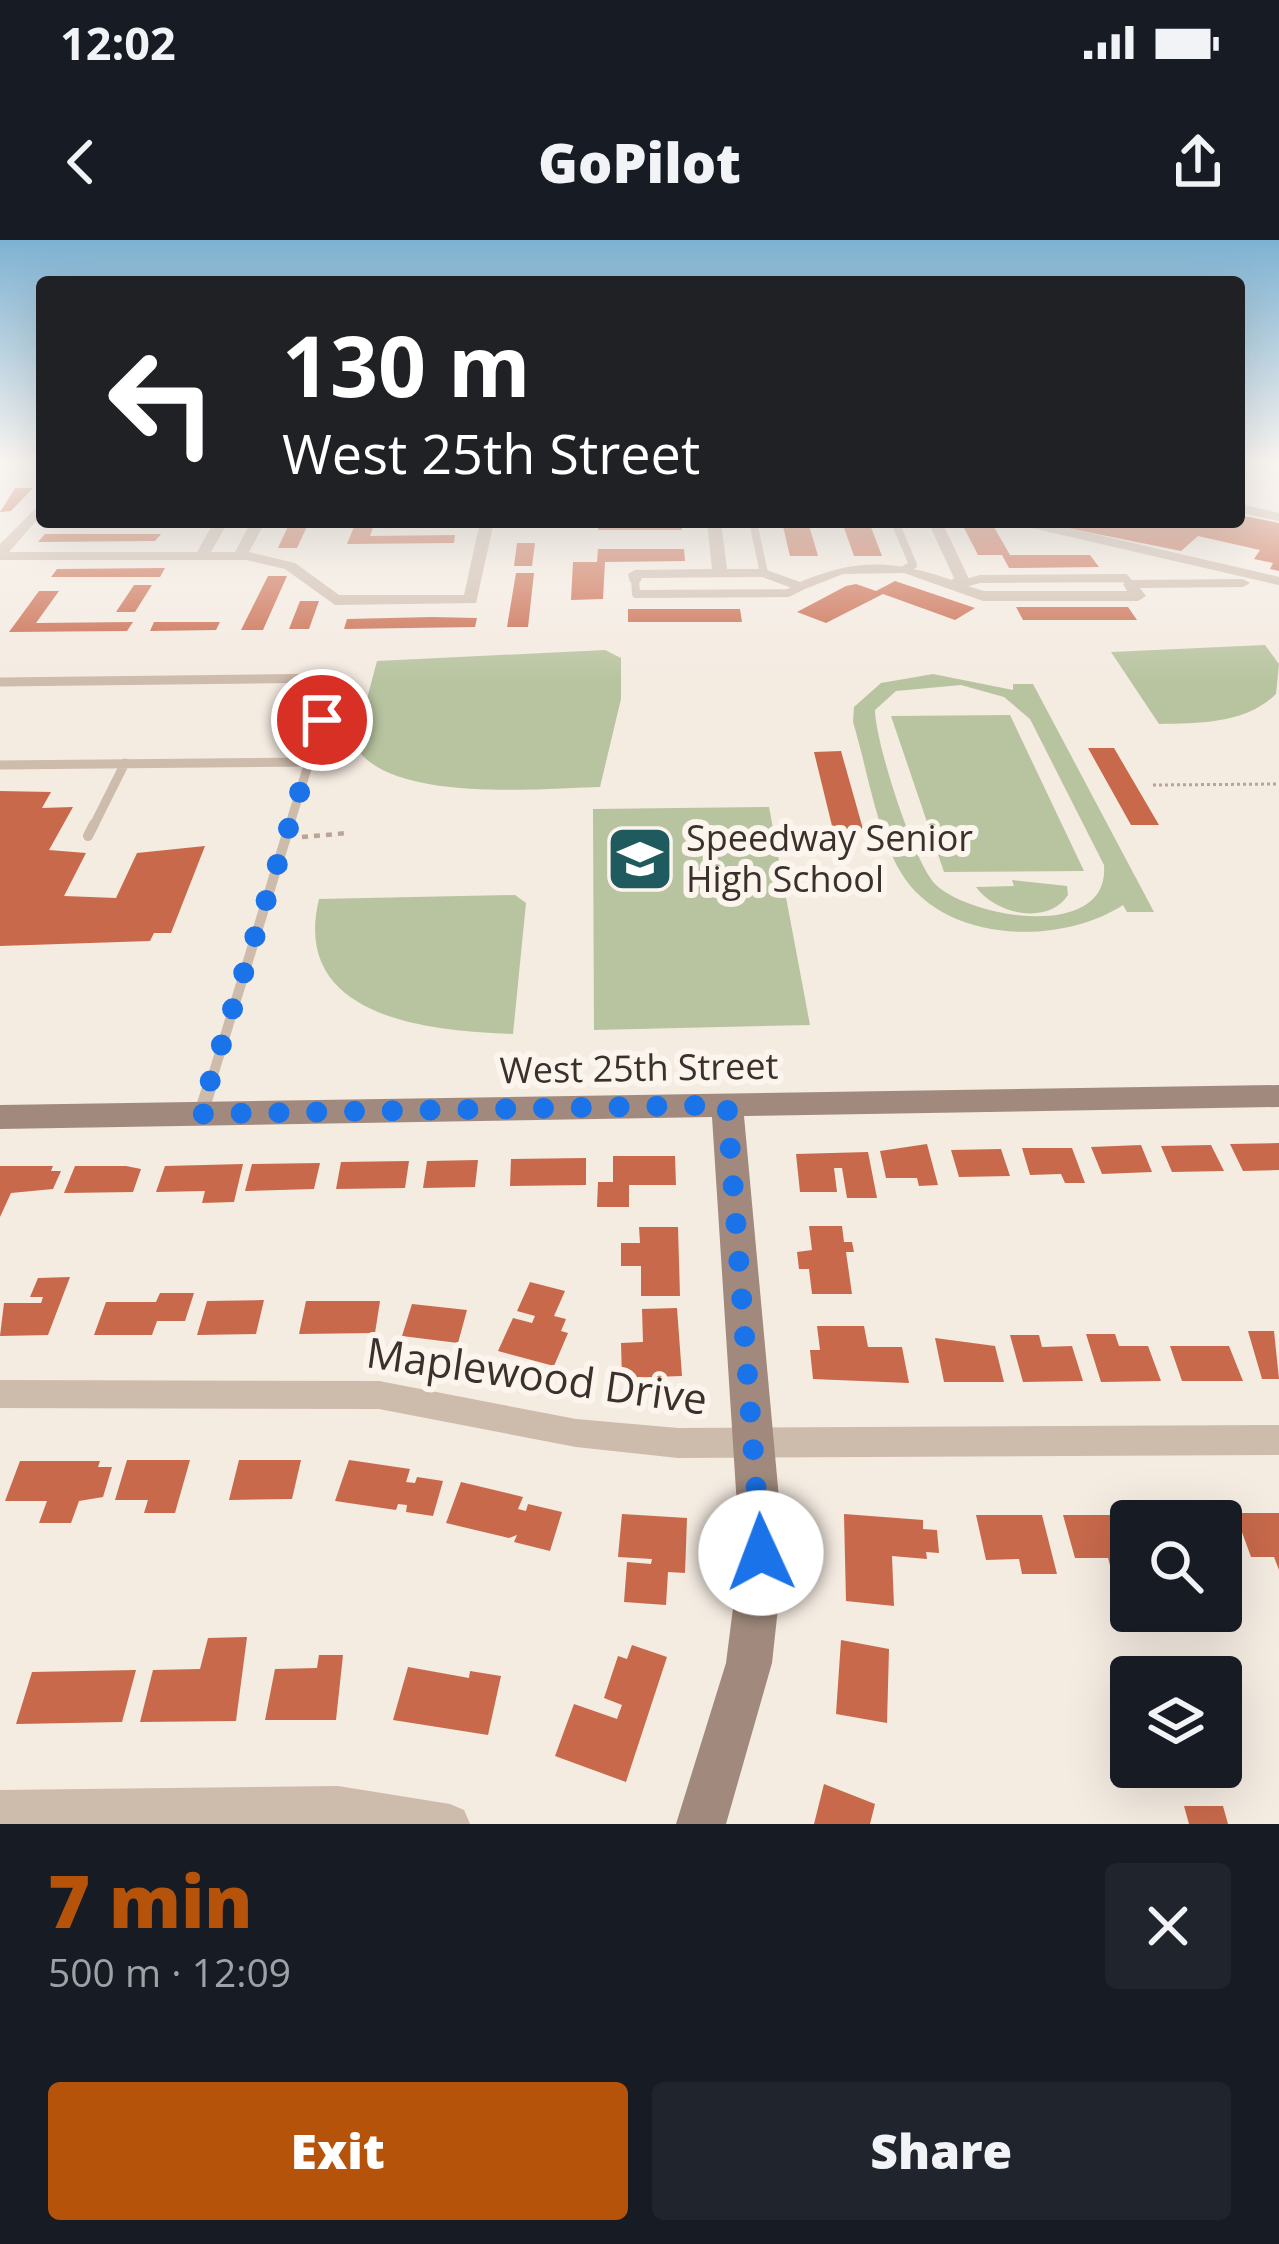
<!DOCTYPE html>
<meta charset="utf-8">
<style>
body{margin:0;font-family:"Open Sans",sans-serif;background:#20242c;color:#f1f3f6;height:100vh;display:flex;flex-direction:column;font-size:45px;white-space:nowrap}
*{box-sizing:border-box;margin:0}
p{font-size:39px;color:#9ea1a6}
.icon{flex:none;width:66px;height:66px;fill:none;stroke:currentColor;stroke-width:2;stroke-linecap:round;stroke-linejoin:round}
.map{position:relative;height:1584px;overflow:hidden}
.drawer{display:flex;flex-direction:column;background:#171b24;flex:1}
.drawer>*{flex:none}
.banner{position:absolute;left:36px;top:36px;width:1209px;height:252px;border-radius:12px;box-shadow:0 12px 48px #0002;background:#202124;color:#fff;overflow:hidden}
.fabs{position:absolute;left:1110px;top:1260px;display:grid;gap:24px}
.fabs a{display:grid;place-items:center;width:132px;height:132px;border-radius:12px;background:#171b24;box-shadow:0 12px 48px #0002;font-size:60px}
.pin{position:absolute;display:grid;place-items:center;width:102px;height:102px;color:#fff;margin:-51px;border:6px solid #fff;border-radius:50%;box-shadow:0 3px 12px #0007}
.me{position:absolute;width:132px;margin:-66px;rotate:358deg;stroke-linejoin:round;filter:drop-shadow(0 0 9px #0008)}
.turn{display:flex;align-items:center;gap:42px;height:252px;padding:0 48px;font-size:54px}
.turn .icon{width:156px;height:156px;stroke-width:2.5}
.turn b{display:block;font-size:84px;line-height:102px}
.round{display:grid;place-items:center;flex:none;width:126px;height:126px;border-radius:12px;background:#20242c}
.headline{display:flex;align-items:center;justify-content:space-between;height:204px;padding:0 48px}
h1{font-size:72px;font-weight:800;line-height:90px;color:#b45309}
.button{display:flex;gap:24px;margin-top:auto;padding:24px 48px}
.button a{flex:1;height:138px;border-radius:12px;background:#b45309;color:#fff;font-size:48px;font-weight:800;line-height:138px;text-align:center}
.button a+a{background:#20242c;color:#f1f3f6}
.status{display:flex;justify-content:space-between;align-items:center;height:84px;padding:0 60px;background:#171b24;direction:ltr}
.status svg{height:33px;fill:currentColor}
header{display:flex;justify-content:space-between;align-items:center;height:156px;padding:0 48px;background:#171b24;font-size:54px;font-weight:800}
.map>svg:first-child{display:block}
.green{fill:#b8c4a0;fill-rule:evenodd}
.building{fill:#c8694b}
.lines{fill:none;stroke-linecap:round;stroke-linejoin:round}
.path-far1{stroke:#b9a596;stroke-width:3;stroke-dasharray:3 3;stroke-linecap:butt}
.path{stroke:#b9a596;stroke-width:4.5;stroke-dasharray:6 6;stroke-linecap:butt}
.lane-far3{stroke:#cdbbac;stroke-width:8}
.lane-far2{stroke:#cdbbac;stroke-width:9}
.lane-far1{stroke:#cdbbac;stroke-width:10}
.lane{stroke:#cdbbac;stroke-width:14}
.street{fill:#cdbbac;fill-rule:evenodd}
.secondary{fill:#a18a7d;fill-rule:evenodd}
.route{stroke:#1a73e8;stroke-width:21;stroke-dasharray:0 37.8}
.labels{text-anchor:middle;stroke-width:12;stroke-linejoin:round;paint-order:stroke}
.poi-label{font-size:36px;fill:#3b302b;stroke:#fbf5ee;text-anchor:start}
.street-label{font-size:36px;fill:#3b302b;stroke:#fbf5ee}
.near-street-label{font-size:42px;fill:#3b302b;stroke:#fbf5ee}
</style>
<div class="status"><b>12:02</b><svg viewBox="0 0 49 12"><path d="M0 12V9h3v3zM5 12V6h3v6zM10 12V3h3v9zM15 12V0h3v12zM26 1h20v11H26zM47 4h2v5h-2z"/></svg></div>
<header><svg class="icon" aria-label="back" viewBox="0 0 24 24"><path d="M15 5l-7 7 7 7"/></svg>GoPilot<svg class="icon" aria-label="share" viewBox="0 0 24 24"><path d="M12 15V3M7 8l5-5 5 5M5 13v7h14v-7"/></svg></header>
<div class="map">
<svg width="1279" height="1584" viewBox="0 0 1279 1584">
<rect width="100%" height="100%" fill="#f4ebe1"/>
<path class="green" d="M1265,405L1279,424L1276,454C1246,484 1199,483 1159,484L1111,412Z
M605,410L621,418V459L600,547C542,548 347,569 349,480L364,470L377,421Z
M933,434L1013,450V444H1033L1154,672H1127L1123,665C1061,706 942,704 900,631C876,589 867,528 853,482L854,467L881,443ZM961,445L1004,457L1030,479L1104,625C1110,701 973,679 936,645C914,624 875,501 875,470L896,451Z
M1010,475L1084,631L944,632L891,476Z
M769,567L810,785L594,790L593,569Z
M1012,640L1067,646L1068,655C1048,686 995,674 976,647L1014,646Z
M515,655L526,663L513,794C428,791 290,778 319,659Z"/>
<path class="building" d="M15,248H33L11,271L0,272Z
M1239,275L1279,283V331L1270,329L1273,323L1254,319L1260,310L1198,296L1181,311L1038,282H1239Z
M290,282H309L297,308H278Z
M356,282H375L370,296L455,295L454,303L347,304Z
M598,282H682V290H598Z
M782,282H808L818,316H790Z
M842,282H869L882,316H854Z
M961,282H991L1010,315H1090L1099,327L1009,328L1002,315H978Z
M45,294H161L155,301L38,302Z
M517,303H535L532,326H514Z
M598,309H684L685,321L605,322L603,359L571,360L573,322H597Z
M165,328L160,337H51L57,329Z
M516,333H534L528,387H507Z
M268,336H287L263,390H241Z
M895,341L975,368L955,380L883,354L826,383L797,372L846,346L856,344L876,351Z
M134,345H152L135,372H116Z
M39,351H59L36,383L133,382L127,391L9,392Z
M300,361H319L309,389H289Z
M1016,367H1128L1137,380H1023Z
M628,369H740L742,382H628Z
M432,377L477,378L475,387L344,389L347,379Z
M154,382H220L216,390L150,391Z
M1088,508H1114L1159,585H1131Z
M841,511L863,589L833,590L814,512Z
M0,551L51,552L42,568L73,567L49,610L86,613L64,656L116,658L137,613L205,606L171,693H154L150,701L0,706Z
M1279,903V930L1243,931L1230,904Z
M927,904L938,945L919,946L917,938H886L880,911Z
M1141,905L1152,932L1102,934L1091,907Z
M1211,905L1224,931L1172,932L1161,906Z
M1022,908H1072L1085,943H1065L1061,934L1030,935Z
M1001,909L1010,936L959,937L951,910Z
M868,912L877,958H847L842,928H834L837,952H800L796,914Z
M613,916H675L676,945H629V967H597L598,942H613Z
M586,918V945L510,946L511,919Z
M478,920L475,947L423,948L427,921Z
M409,921L405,948L336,949L341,922Z
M320,923L314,949L245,951L252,924Z
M243,924L234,962L202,963L205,951L156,952L165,926Z
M0,926H53L51,931H61L53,949L11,953L0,977Z
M75,926H126L141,929L133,952L64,953Z
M809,986H842L844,1002H852L854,1012H846L852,1054H812L809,1029H799L797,1012L812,1010Z
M639,987H678L680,1056H641V1026H621V1003H640Z
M70,1037L48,1095L0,1096L4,1063H41L43,1057H30L38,1038Z
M530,1042L565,1051L554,1076L566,1079L561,1091L568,1093L554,1126L498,1111L513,1078L532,1083L535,1076L517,1071Z
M160,1053H194L185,1081H157L152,1095H94L106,1062H156Z
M264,1060L256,1094L197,1095L207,1061Z
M306,1061H380L375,1093L299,1094Z
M412,1064L467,1070L458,1103L402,1096Z
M677,1068L682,1136L622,1138L621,1103L643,1102L642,1069Z
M817,1086H864L868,1107H902L909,1143L813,1139L810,1110H820Z
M1248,1091H1274L1279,1139H1262Z
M1086,1094H1115L1119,1106H1148L1161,1141L1101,1142Z
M1010,1095H1039L1042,1107L1072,1106L1083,1141L1023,1142Z
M935,1098L995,1106L1004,1142H944Z
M1170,1106H1229L1243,1141H1182Z
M127,1220H190L175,1273H144L148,1260H115Z
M239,1220H301L292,1259L229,1260Z
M349,1220L410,1229L406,1242L415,1243L417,1237L443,1241L433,1276L406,1272L407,1265L398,1264L396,1270L335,1261Z
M20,1221H100L98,1227H112L103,1257L79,1261L71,1283H39L47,1261H5Z
M461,1242L523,1257L518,1269L526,1271L528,1264L562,1272L550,1311L514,1302L517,1295L509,1298L446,1283Z
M1214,1273L1217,1281H1152L1150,1274Z
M1235,1273H1279V1330L1274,1317H1251Z
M622,1274L687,1278L685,1333L668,1332L666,1365L624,1362L627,1322L651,1324L652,1319L618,1317Z
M844,1274L923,1280V1289L937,1290L939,1313L926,1312L927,1319L892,1316L894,1366L846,1361Z
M976,1275H1042L1057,1334H1022L1019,1319L986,1320Z
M1063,1275H1129L1131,1333H1112L1108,1318H1075Z
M247,1397L236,1481L140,1482L153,1430L200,1429L208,1398Z
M841,1400L889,1409L887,1483L836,1474Z
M632,1405L667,1417L626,1542L555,1516L574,1464L617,1479L622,1465L604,1458L618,1416L627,1419Z
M319,1415H343L336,1480H265L275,1429L317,1428Z
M408,1427L469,1438L470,1431L501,1436L488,1495L393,1480Z
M136,1430L122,1482L16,1484L32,1432Z
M824,1544L875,1564L870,1584H814Z
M1184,1566H1223L1228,1584H1189Z"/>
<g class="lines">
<path class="path-far1" d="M1153,545L1279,544"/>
<path class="path" d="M302,597L348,593"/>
<path class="lane-far3" d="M1273,220L1279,223
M1239,268L1279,277
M753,282L764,333
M895,282L913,325L905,329
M1024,282L1279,341
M635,339L636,354L788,353L800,347
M955,346L980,339L1125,338L1130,344"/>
<path class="lane-far2" d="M0,442L335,438L289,587
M0,525L310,522
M93,587L125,523"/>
<path class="lane-far1" d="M88,596L94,584
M210,845L290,584"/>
<path class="lane" d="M201,873L211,842"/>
<path class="street" d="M42,262V274L9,312H197L214,282H228L211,312H235L251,282H265L249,312L295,323L339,355H464L480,282H494L476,363L335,365L285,329L247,320H0V304Z
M707,282H721L727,329H764L800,342C858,318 893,320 952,340L954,338L928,282H942L969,339L964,345L984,351H1127L1123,344L1130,340L1243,339L1250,343L1243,347L1140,348L1146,356L1138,361H983L904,333L843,334L800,351L762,337L642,338L640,342H630L628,334L635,330L712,329Z
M0,1140L379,1141L576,1179L678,1188L1279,1185V1215L678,1218L576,1207L379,1169L0,1168Z
M338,1546L450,1564L464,1570L470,1584H0V1550Z"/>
<path class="secondary" d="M1279,845V867L744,876L784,1313L772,1423L726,1584H676L726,1423L740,1313L712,877L0,889V865Z"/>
</g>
<linearGradient id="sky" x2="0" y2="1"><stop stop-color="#7eb2d2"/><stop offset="0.5" stop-color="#faf6f2"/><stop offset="1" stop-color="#faf6f2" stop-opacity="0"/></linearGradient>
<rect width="1279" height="442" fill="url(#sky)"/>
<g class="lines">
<path class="route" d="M322,480L200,874L727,865L761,1313"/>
</g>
<defs>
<symbol id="school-square" viewBox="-11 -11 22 22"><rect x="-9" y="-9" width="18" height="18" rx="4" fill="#1f5a5e" stroke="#fbf5ee"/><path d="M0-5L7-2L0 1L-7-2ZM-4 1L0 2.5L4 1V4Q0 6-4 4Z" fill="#fff"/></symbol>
</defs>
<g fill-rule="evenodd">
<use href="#school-square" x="602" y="581" width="76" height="76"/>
</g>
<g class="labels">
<g class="poi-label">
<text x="686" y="611">Speedway Senior<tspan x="686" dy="41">High School</tspan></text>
</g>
<g class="street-label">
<text transform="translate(639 828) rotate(-1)" y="13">West 25th Street</text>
</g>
<g class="near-street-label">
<text transform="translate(537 1136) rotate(8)" y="15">Maplewood Drive</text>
</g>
</g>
</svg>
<div class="fabs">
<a><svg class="icon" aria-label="search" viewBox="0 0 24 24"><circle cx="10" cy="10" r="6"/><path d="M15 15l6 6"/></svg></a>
<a><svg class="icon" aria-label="layers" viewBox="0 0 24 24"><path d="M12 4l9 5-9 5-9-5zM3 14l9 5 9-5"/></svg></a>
</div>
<div class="pin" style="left:322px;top:480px;background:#d93025"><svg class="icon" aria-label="arrive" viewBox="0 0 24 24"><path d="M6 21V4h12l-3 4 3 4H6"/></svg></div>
<svg class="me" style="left:761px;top:1313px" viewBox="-20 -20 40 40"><circle r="19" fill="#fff"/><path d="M0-13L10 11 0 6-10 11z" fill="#1a73e8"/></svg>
<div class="banner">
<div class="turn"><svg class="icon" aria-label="left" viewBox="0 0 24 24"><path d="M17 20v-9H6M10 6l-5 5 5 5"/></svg><div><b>130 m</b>West 25th Street</div></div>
</div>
</div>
<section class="drawer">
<div class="headline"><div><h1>7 min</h1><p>500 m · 12:09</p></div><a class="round"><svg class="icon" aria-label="close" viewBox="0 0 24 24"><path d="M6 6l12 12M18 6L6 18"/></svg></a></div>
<div class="button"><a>Exit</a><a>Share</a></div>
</section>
